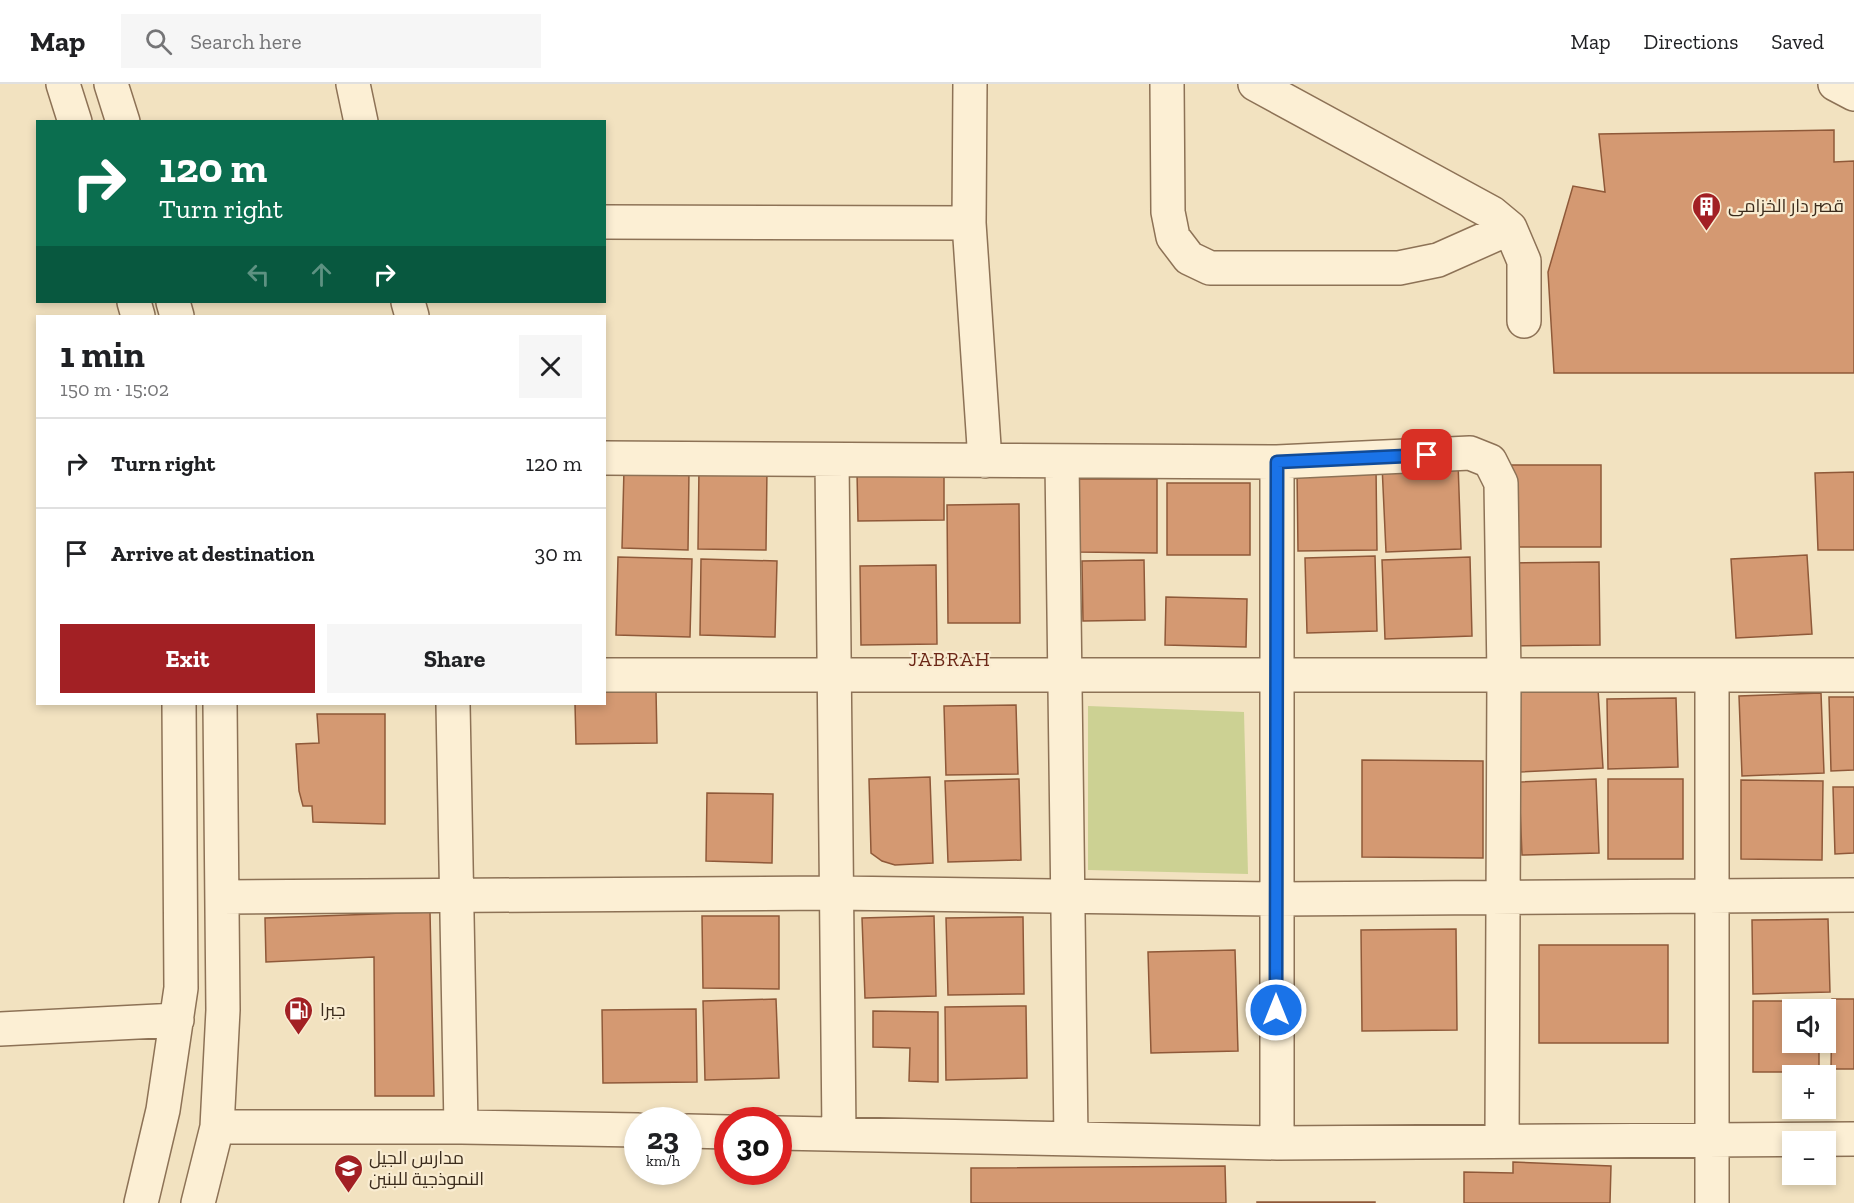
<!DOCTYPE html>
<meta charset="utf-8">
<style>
body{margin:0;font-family:"Zilla Slab",Cairo,serif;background:#f6f6f6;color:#202124;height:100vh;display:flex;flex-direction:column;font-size:22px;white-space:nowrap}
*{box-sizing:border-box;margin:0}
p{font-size:20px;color:#757577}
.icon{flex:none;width:33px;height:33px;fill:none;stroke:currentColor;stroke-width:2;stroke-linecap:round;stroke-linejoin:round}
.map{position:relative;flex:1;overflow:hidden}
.details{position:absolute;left:36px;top:231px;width:570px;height:390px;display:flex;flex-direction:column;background:#fff;border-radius:0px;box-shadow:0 3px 9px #0003}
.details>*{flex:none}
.guide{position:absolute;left:36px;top:36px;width:570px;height:183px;border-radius:0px;box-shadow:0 3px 9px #0003;background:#0b6e4f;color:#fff;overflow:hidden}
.fabs{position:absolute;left:1782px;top:915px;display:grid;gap:12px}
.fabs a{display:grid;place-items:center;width:54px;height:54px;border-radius:0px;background:#fff;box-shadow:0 3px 9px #0003;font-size:30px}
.speed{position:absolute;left:624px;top:1023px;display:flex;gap:12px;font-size:30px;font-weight:700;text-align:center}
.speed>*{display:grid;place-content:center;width:78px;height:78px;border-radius:50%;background:#fff;box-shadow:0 3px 9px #0003;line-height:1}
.speed small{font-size:15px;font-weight:400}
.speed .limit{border:9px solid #d22;background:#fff;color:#111}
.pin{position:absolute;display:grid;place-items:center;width:51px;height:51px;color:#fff;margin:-26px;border-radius:12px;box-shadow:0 3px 9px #0006}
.me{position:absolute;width:66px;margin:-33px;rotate:0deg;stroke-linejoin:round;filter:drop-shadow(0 0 4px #0008)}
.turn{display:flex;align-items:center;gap:21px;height:126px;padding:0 24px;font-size:27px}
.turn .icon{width:78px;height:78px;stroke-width:2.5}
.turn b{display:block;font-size:42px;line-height:51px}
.lanes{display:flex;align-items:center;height:57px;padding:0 24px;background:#0003;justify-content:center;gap:30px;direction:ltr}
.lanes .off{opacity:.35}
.round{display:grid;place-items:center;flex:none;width:63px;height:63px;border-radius:0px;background:#f6f6f6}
.head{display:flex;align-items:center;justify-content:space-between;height:102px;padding:0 24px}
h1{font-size:36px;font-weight:800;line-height:45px}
.cta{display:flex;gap:12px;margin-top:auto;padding:12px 24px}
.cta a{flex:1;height:69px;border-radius:0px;background:#a22024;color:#fff;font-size:24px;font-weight:800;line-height:69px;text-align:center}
.cta a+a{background:#f6f6f6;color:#202124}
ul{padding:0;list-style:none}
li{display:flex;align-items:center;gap:18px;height:90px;padding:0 24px;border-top:2px solid #e0e0e0}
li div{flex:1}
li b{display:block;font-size:22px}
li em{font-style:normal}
header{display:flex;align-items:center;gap:36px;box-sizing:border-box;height:84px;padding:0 30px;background:#fff;border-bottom:2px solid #e0e0e0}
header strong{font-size:28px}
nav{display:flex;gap:33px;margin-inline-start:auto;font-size:21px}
.search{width:420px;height:54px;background:#f6f6f6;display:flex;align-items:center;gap:15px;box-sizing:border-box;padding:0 21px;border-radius:0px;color:#757577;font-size:22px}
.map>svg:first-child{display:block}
.green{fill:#ccd193}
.building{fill:#d49972;stroke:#8f5939;stroke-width:1.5}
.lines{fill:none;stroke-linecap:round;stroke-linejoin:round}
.minor-casing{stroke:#8d7256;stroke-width:36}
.minor{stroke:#fcefd4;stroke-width:33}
.route-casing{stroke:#114b97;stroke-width:15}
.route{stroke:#1a73e8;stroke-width:10}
.labels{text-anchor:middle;stroke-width:4.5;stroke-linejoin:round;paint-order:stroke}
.poi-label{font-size:18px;fill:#3b2b1c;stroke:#f9ecd1;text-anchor:start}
.neighbourhood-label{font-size:20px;letter-spacing:1.5px;fill:#6c2717;stroke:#f9ecd1}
</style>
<header>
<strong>Map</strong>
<div class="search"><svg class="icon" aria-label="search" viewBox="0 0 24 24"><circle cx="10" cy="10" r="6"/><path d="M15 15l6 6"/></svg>Search here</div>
<nav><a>Map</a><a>Directions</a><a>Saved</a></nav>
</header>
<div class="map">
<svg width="1854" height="1119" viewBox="0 0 1854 1119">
<rect width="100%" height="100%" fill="#f2e2c0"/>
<path class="green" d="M1088,622L1244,628L1248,790L1088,786Z"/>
<path class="building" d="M1834,46V78L1854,77V289H1554L1548,188L1573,102L1605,108L1599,50Z
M1458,378L1461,465L1386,468L1382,381Z
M1511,381H1601V463H1511Z
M699,383L767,384L766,466L698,465Z
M1376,384L1377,466L1298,467L1297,385Z
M624,385L689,387L688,466L622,464Z
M857,388H944V436L858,437Z
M1854,388V466H1818L1815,389Z
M1077,395H1157V469L1078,468Z
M1167,399H1250V471H1167Z
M1019,420L1020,539H948L947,421Z
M1807,471L1812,550L1736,554L1731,475Z
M1375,472L1377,547L1307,549L1305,474Z
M618,473L692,475L690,553L616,551Z
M1470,473L1472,552L1385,555L1382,476Z
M701,475L777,477L775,553L700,551Z
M1144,476L1145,536L1083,537L1082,477Z
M1599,478L1600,561L1510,562L1509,479Z
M936,481L937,560L861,561L860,482Z
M1166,513L1247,515L1246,563L1165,561Z
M1598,605L1603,684L1519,688L1514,608Z
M656,606L657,659L576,660L575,620H604V607Z
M1821,609L1824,689L1742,692L1739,612Z
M1829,613H1854V686L1831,687Z
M1676,614L1678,683L1608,685L1607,615Z
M1016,621L1018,690L946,691L944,622Z
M317,630H385V740L313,738L312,722H303L299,707L296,660L319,659Z
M1362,676L1483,677V774L1362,773Z
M930,693L933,779L895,781L882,777L871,769L869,695Z
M1019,695L1021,776L948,778L945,697Z
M1596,695L1599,769L1522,771L1519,698Z
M1608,695H1683V775H1608Z
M1741,696L1823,697L1822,776L1741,775Z
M1833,703H1854V769L1835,770Z
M707,709L773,710L772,779L706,777Z
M430,828L434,1012H375L374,873L266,878L265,834Z
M702,832H779V905L703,904Z
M934,832L936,912L865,914L862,834Z
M1023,833L1024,910L948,911L946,834Z
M1828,835L1830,908L1753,910L1752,836Z
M1456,845L1457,946L1362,947L1361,846Z
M1539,861H1668V959H1539Z
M1235,866L1238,967L1151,969L1148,868Z
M776,915L779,994L705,996L703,917Z
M1832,915H1854V985H1831Z
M1753,917H1819V926H1792V958H1819V988H1753Z
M1026,922L1027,994L946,996L945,923Z
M696,925L697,998L603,999L602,926Z
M873,927L938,928V998L909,997L910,964L873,963Z
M1513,1078L1611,1082L1610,1119H1464V1088L1513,1089Z
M1225,1082L1226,1119H971V1084Z
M1257,1118H1375V1119H1257Z"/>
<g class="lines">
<defs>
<path id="minor" d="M63,0L75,38
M111,0L123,38
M353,0L361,38
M970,0L969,139L985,377
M1167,0L1168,128L1173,153L1189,174L1210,184H1399L1438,176L1510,144
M1255,0L1492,129L1510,144L1524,177V237
M1835,0L1854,10
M604,138L969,139
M134,218L138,232
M173,218L177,232
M408,218L412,232
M604,374L1277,378L1470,369L1490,377L1501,399L1504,591L1502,1057
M832,376L839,1050
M1062,377L1071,1055
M604,591H1854
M1712,591V1119
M453,620L461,1043
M222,813L836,809L1276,815L1854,811
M0,945L177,936
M217,1043H461L638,1046
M688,1047L728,1048
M778,1049L1277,1059L1854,1055
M1277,1059V378
M141,1119L163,1026L181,904L179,620
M198,1119L217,1043L223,926L220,620"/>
</defs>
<use href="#minor" class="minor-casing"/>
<use href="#minor" class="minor"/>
</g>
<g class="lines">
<defs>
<path id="route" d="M1276,926L1277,378L1427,371"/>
</defs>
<use href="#route" class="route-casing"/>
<use href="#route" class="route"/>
</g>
<defs>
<symbol id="building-pin" viewBox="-11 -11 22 30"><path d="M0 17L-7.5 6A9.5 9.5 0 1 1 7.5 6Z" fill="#a22024" stroke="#f9ecd1"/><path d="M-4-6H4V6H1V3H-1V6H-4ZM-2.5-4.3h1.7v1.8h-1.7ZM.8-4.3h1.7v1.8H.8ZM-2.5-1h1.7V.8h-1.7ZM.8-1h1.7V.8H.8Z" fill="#fff"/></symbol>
<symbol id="fuel-pin" viewBox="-11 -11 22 30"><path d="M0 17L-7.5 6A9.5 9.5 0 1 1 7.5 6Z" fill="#a22024" stroke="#f9ecd1"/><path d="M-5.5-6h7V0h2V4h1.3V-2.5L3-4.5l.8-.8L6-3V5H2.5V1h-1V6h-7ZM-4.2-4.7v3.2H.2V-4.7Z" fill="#fff"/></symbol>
<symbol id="school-pin" viewBox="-11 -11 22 30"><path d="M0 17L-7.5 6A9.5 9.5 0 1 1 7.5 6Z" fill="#a22024" stroke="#f9ecd1"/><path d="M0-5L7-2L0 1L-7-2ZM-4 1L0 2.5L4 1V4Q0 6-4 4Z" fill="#fff"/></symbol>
</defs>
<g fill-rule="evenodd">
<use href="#building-pin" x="1690" y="106" width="33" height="45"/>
<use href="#fuel-pin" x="282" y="910" width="33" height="45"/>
<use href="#school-pin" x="332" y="1068" width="33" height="45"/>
</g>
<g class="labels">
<g class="poi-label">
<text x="1728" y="128">قصر دار الخزامى</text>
<text x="320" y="932">جبرا</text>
<text x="369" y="1080">مدارس الجيل<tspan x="369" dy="21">النموذجية للبنين</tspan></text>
</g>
<g class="neighbourhood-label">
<text x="950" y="582">JABRAH</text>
</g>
</g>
</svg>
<div class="fabs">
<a><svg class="icon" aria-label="sound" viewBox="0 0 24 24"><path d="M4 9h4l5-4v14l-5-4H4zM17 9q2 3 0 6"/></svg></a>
<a>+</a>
<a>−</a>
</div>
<div class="speed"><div>23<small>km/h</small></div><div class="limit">30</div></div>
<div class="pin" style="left:1427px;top:371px;background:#d93025"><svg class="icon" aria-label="arrive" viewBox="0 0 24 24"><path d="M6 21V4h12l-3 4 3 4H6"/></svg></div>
<svg class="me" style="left:1276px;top:926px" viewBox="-20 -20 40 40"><circle r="17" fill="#1a73e8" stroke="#fff" stroke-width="3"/><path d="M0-11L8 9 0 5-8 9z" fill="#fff"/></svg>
<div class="guide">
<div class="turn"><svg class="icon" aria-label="right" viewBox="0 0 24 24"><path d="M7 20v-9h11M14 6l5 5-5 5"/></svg><div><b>120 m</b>Turn right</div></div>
<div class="lanes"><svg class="icon off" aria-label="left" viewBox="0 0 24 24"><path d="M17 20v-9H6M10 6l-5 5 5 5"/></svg><svg class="icon off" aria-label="ahead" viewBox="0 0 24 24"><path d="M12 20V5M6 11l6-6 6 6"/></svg><svg class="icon" aria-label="right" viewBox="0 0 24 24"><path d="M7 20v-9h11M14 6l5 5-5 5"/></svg></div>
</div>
<section class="details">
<div class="head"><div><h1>1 min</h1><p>150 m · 15:02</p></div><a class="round"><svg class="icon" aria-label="close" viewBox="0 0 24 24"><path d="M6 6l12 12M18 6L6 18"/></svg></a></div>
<ul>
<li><svg class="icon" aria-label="right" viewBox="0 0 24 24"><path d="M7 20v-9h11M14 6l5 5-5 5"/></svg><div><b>Turn right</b></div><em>120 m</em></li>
<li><svg class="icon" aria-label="arrive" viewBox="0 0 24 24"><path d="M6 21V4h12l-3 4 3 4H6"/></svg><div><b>Arrive at destination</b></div><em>30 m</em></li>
</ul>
<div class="cta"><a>Exit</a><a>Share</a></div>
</section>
</div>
